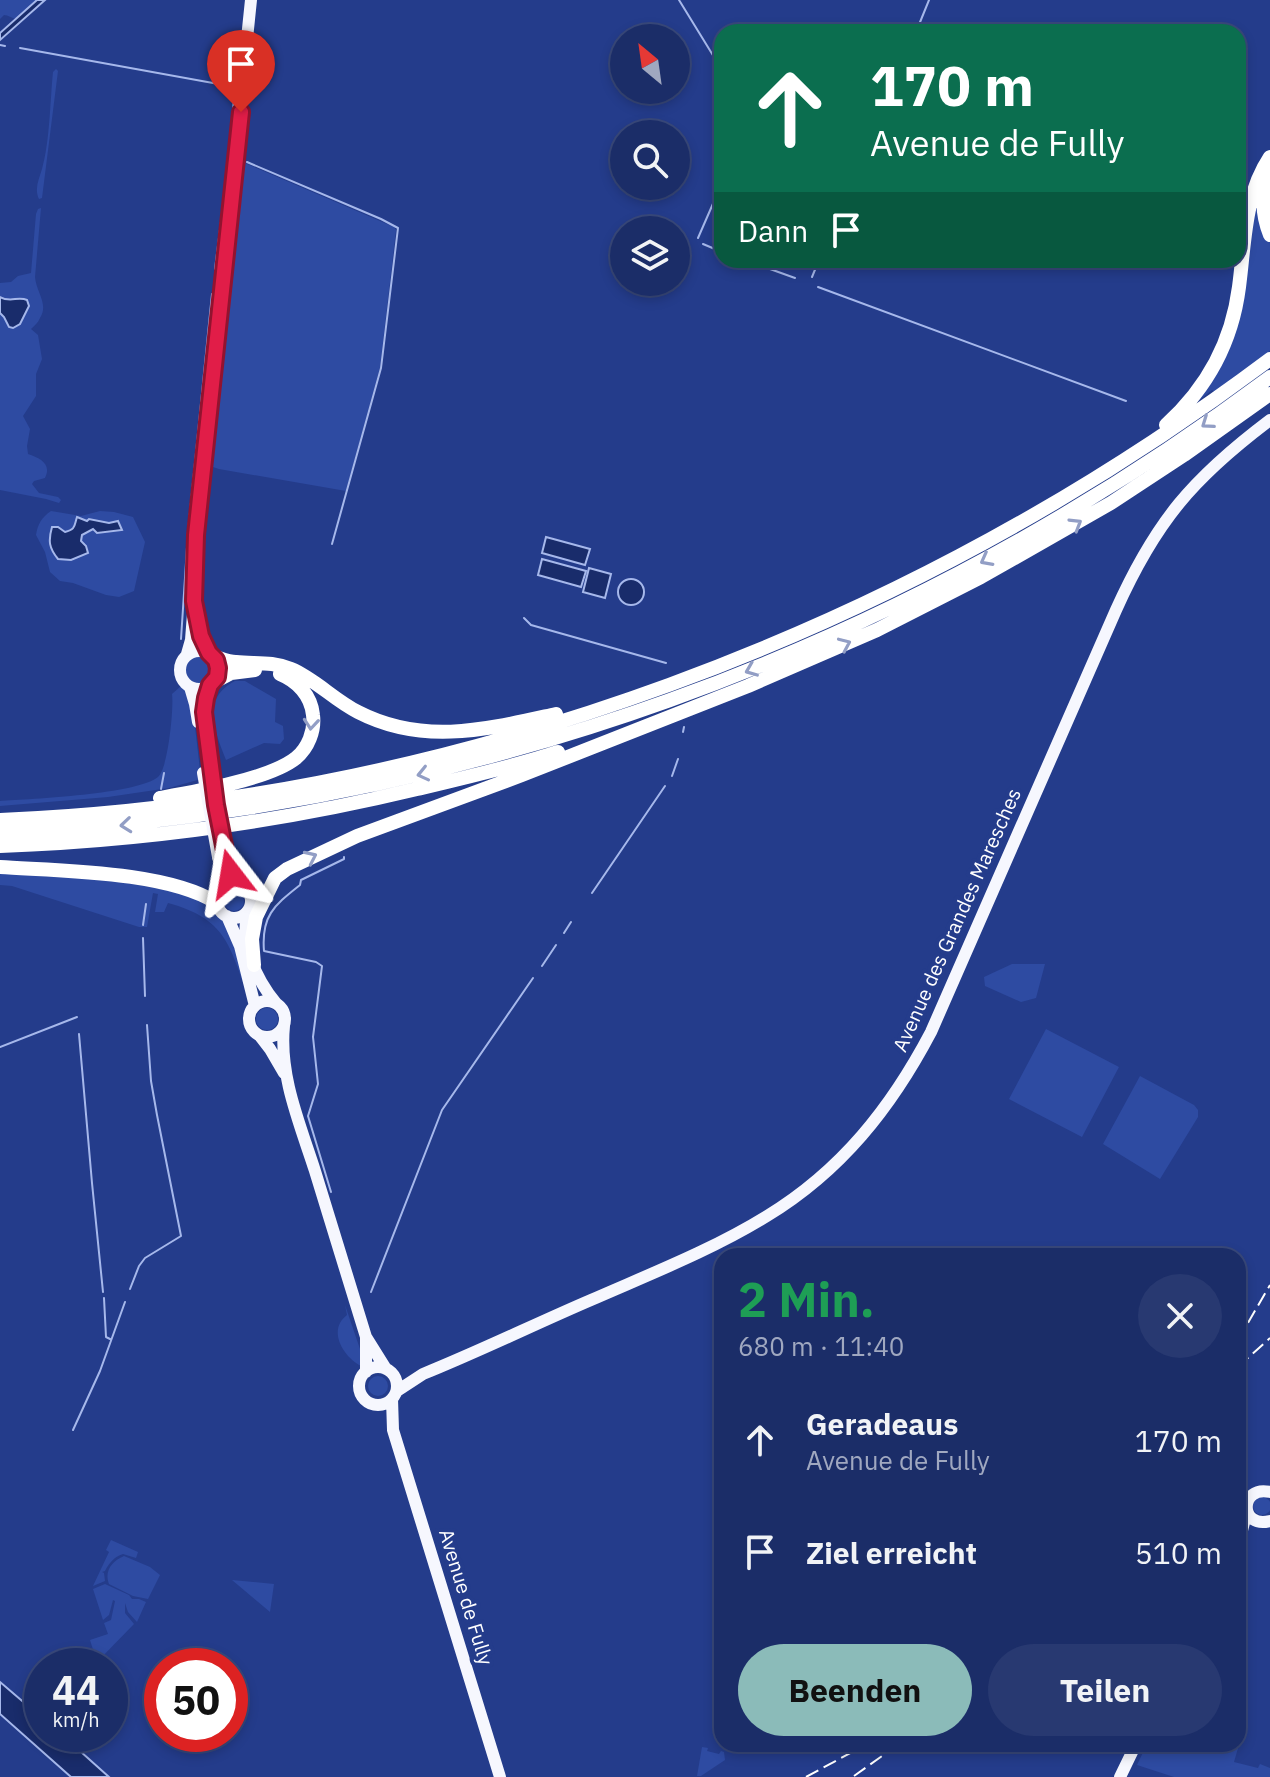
<!DOCTYPE html>
<html lang="de">
<meta charset="utf-8">
<style>
body{margin:0;font-family:"IBM Plex Sans",sans-serif;background:#283971;color:#f1f3f6;height:100vh;display:flex;flex-direction:column;font-size:30px;white-space:nowrap}
*{box-sizing:border-box;margin:0}
p{font-size:26px;color:#a0a8c0}
.icon{flex:none;width:44px;height:44px;fill:none;stroke:currentColor;stroke-width:2;stroke-linecap:round;stroke-linejoin:round}
.map{position:relative;flex:1;overflow:hidden}
.side{position:absolute;left:714px;top:1248px;width:532px;height:504px;display:flex;flex-direction:column;background:#1b2d68;border-radius:24px;box-shadow:0 4px 12px #0003,0 0 0 2px #39497c}
.side>*{flex:none}
.top-card{position:absolute;left:714px;top:24px;width:532px;height:244px;border-radius:24px;box-shadow:0 4px 12px #0003,0 0 0 2px #39497c;background:#0b6e4f;color:#fff;overflow:hidden}
.needle{width:52px;rotate:331deg}
.tools{position:absolute;left:610px;top:24px;display:grid;gap:16px}
.tools a{display:grid;place-items:center;width:80px;height:80px;border-radius:50%;background:#1b2d68;box-shadow:0 4px 12px #0003,0 0 0 2px #39497c;font-size:40px}
.speed{position:absolute;left:24px;top:1648px;display:flex;gap:16px;font-size:40px;font-weight:700;text-align:center}
.speed>*{display:grid;place-content:center;width:104px;height:104px;border-radius:50%;background:#1b2d68;box-shadow:0 4px 12px #0003,0 0 0 2px #39497c;line-height:1}
.speed small{font-size:20px;font-weight:400}
.speed .limit{border:12px solid #d22;background:#fff;color:#111}
.pin{position:absolute;display:grid;place-items:center;width:68px;height:68px;color:#fff;margin:-82px -34px;border-radius:50% 50% 50% 0;rotate:-45deg;box-shadow:0 0 8px #0007}
.pin .icon{rotate:45deg}
.me{position:absolute;width:88px;margin:-44px;rotate:346deg;stroke-linejoin:round;filter:drop-shadow(0 0 6px #0008)}
.turn{display:flex;align-items:center;gap:28px;height:168px;padding:0 24px;font-size:36px}
.turn .icon{width:104px;height:104px;stroke-width:2.5}
.turn b{display:block;font-size:56px;line-height:68px}
.then{display:flex;align-items:center;height:76px;padding:0 24px;background:#0003;gap:16px;font-size:30px}
.round{display:grid;place-items:center;flex:none;width:84px;height:84px;border-radius:42px;background:#283971}
.head{display:flex;align-items:center;justify-content:space-between;height:136px;padding:0 24px}
h1{font-size:48px;font-weight:800;line-height:60px;color:#1e9e55}
.action{display:flex;gap:16px;margin-top:auto;padding:16px 24px}
.action a{flex:1;height:92px;border-radius:48px;background:#8bbbb9;color:#111;font-size:32px;font-weight:800;line-height:92px;text-align:center}
.action a+a{background:#283971;color:#f1f3f6}
ul{padding:0;list-style:none}
li{display:flex;align-items:center;gap:24px;height:112px;padding:0 24px}
li div{flex:1}
li b{display:block;font-size:30px}
li em{font-style:normal}
.map>svg:first-child{display:block}
.green{fill:#2e4ba2}
.water{fill:#192c6b;stroke:#a6b8eb;stroke-width:2}
.lines{fill:none;stroke-linecap:round;stroke-linejoin:round}
.stream{stroke:#a6b8eb;stroke-width:2}
.major{stroke:#f6f7fe;stroke-width:12}
.highway{stroke:#fff;stroke-width:14}
.rail{stroke:#fff;stroke-width:2;stroke-dasharray:14 6;stroke-linecap:butt}
.major-bridge{stroke:#f6f7fe;stroke-width:12}
.oneway{stroke:#929ec5}
.route-casing{stroke:#92132f;stroke-width:20}
.route{stroke:#e11d48;stroke-width:14}
.labels{text-anchor:middle;stroke-width:8;stroke-linejoin:round;paint-order:stroke}
.street-label{font-size:20px;fill:#fff;stroke:#243c8b}
</style>
<div class="map">
<svg width="1270" height="1777" viewBox="0 0 1270 1777">
<rect width="100%" height="100%" fill="#243c8b"/>
<path class="green" d="M0,0H37C33,9 28,21 16,19C12,18 8,15 4,15L0,19Z
M56,69L58,71L42,198L39,199C34,189 39,179 42,169C50,141 50,101 53,72Z
M240,161L394,227L396,230L380,368L346,491L219,469L207,465Z
M1259,189L1265,233L1270,242V351L1215,392L1212,390L1179,416L1214,374Z
M41,208L35,277C36,292 49,304 40,318C38,323 34,326 31,329L38,335L42,359L36,374V396L23,416L30,429L27,446L28,454C40,458 52,464 45,478L34,481L32,484L39,493L58,497L61,500L59,503L46,499L0,490V313L4,317L24,315L29,306L18,299L5,300L0,297V283L11,282L18,276L31,273L36,214L38,209Z
M51,511L81,516L100,511L114,512L133,517L145,542L134,591L119,597L106,595L73,583L60,581L50,572L45,552L36,535C38,524 41,518 51,511Z
M184 669a15 15 0 1 1 30 0a15 15 0 1 1-30 0Z
M235,681H245L276,699L275,722L283,726L284,739L280,744L264,743L226,760C215,732 200,699 235,681Z
M181,686L189,691L192,700L201,779L169,788L108,797L0,806V801C31,799 138,794 158,777C168,769 174,708 172,694Z
M0,872C55,876 111,878 165,890C175,892 186,893 195,897C204,900 221,917 226,925C237,944 242,975 248,996C229,944 226,919 168,903L164,912H155L158,894L153,893L147,927H139L12,886L0,885Z
M224 901a10 10 0 1 1 20 0a10 10 0 1 1-20 0Z
M1012,964H1045L1036,998L1021,1002L985,986L984,977Z
M256 1019a11 11 0 1 1 22 0a11 11 0 1 1-22 0Z
M1046,1029L1119,1067L1082,1137L1009,1099Z
M1140,1076L1194,1105L1198,1110V1117L1160,1179L1103,1144Z
M345,1305L360,1349L361,1366C343,1357 327,1330 347,1315Z
M368 1386a10 10 0 1 1 20 0a10 10 0 1 1-20 0Z
M1253 1506a9 9 0 1 1 18 0a9 9 0 1 1-18 0Z
M111,1540L138,1552L136,1558L123,1554C114,1557 109,1563 105,1571L102,1572L104,1573L105,1581L93,1586L109,1552L106,1550Z
M124,1556L150,1567L160,1575L148,1599L133,1596L109,1584C104,1571 112,1561 124,1556Z
M232,1580L274,1584L270,1612Z
M105,1584L129,1595L132,1599H139L146,1602L137,1622L128,1612L125,1603V1613L134,1624L97,1662L90,1640L108,1634L104,1623L111,1620L115,1601L113,1600L109,1615L103,1620L93,1589Z
M1238,1725L1243,1731L1234,1762L1258,1768L1260,1764L1270,1768V1777H1174L1137,1765L1147,1744H1238Z
M702,1747L708,1748L707,1751L719,1754L721,1751L724,1752L725,1760L701,1776H697Z"/>
<path class="water" d="M37,0H45L0,40V33Z
M0,297C10,303 18,296 27,300L29,306L20,324L13,328L9,327L4,317L0,313Z
M77,517L87,521L89,519L109,523L118,521L122,530L97,533L93,529L82,535L81,541L86,546L88,553L71,560L58,559C49,548 48,541 52,527H58L65,532C76,529 74,526 77,517Z
M546,537L590,549L585,565L542,553Z
M542,559L586,571L581,587L538,575Z
M589,568L611,574L605,598L583,592Z
M618 592a13 13 0 1 1 26 0a13 13 0 1 1-26 0Z
M0,1682L42,1718V1734H61L109,1777H71L0,1714Z"/>
<g class="lines">
<path class="stream" d="M679,0L722,70
M916,32L929,0
M0,45L5,46
M20,48L235,87L230,144
M247,162L381,219L398,228L381,368L332,544
M698,238L722,183
M703,244L722,252
M745,260L795,278
M215,269L229,159
M812,277L819,260
M818,287L1126,401
M524,618L531,625L666,663
M181,639L188,532L212,294
M683,732L684,727
M672,776L678,759
M161,789L164,773
M592,893L665,786
M143,925L146,904
M564,933L571,922
M143,938L145,996
M542,966L556,945
M79,1034L92,1183L103,1292
M0,1047L77,1017
M331,1192L308,1116L318,1084L313,1037L322,966L316,962L264,951C261,915 275,905 300,885L301,880L344,859V857
M130,1289L139,1266L145,1258L181,1236L157,1115L151,1081L147,1025
M371,1292L442,1110L533,978
M104,1298L106,1337L110,1339
M73,1430L100,1371L125,1302"/>
<path class="major" d="M198,615L201,636L209,653
M180 670a19 19 0 1 1 38 0a19 19 0 1 1-38 0Z
M187,654L191,640L194,601L196,535L202,473L251,0
M210,685C200,713 207,743 211,772
M190,687L195,704L198,722
M218,857L221,870V891
M217 901a17 17 0 1 1 34 0a17 17 0 1 1-34 0Z
M247,912C241,944 255,978 276,1003
M227,916L240,946L255,1006
M249 1019a18 18 0 1 1 36 0a18 18 0 1 1-36 0Z
M284,1026C279,1076 300,1124 315,1171C332,1226 349,1282 366,1337L386,1369
M260,1036L270,1049L284,1073
M366,1337V1372
M359 1386a19 19 0 1 1 38 0a19 19 0 1 1-38 0Z
M397,1391L423,1374C480,1351 535,1324 591,1300C650,1274 712,1250 767,1216C841,1171 891,1108 931,1032L1116,610C1156,521 1193,478 1270,420
M392,1399L393,1430L500,1777
M1270,1492C1239,1485 1239,1529 1270,1521
M1238,1546L1247,1511
M1120,1777L1136,1744"/>
<path class="highway" d="M1270,174C1261,194 1262,215 1270,235
M1166,425C1207,388 1232,342 1239,287C1245,242 1244,196 1270,157
M212,656C220,658 228,662 236,662C255,664 272,661 291,669C315,679 334,700 358,712C424,746 488,729 556,714
M214,682L231,673L255,670
M160,798C194,792 270,779 296,758C308,748 315,731 313,715C311,695 297,681 280,674
M0,820C456,801 906,632 1270,359
M0,834C464,809 897,655 1270,377
M0,846C140,841 280,822 417,789C464,778 512,767 558,752
M0,867C60,871 167,871 217,903
M254,965L252,939L256,917L275,878L287,869L357,836L522,775L748,686L877,630L981,577L1111,503L1184,455L1270,394"/>
<path class="rail" d="M1238,1340L1270,1285
M1238,1367L1270,1338
M854,1776L899,1744
M806,1777L867,1744"/>
<path class="major-bridge" d="M203,773L218,857"/>
</g>
<defs><path id="oneway-chevron" d="M-2-3.5L2.5 0L-2 3.5" fill="none" stroke-width="1.6" stroke-linecap="round" stroke-linejoin="round" transform="scale(2)"/></defs>
<g class="oneway">
<use href="#oneway-chevron" transform="translate(1207 423) rotate(145)"/>
<use href="#oneway-chevron" transform="translate(1076 524) rotate(-31)"/>
<use href="#oneway-chevron" transform="translate(986 560) rotate(152)"/>
<use href="#oneway-chevron" transform="translate(845 644) rotate(-24)"/>
<use href="#oneway-chevron" transform="translate(751 670) rotate(158)"/>
<use href="#oneway-chevron" transform="translate(311 724) rotate(95)"/>
<use href="#oneway-chevron" transform="translate(423 774) rotate(167)"/>
<use href="#oneway-chevron" transform="translate(126 825) rotate(174)"/>
<use href="#oneway-chevron" transform="translate(311 857) rotate(-25)"/>
</g>
<g class="lines">
<defs>
<path id="route" d="M231,874L227,861L216,805L204,712L206,698L210,685L217,677L218,668L216,660L209,653L201,636L194,601L196,535L241,112"/>
</defs>
<use href="#route" class="route-casing"/>
<use href="#route" class="route"/>
</g>
<g class="labels">
<g class="street-label">
<text transform="translate(957 920) rotate(-66)" y="7">Avenue des Grandes Maresches</text>
<text transform="translate(466 1597) rotate(73)" y="7">Avenue de Fully</text>
</g>
</g>
</svg>
<div class="tools">
<a><svg class="needle" viewBox="-14 -14 28 28"><path d="M0-13l5 13h-10z" fill="#e53935"/><path d="M0 13l5-13h-10z" fill="#a0a8c0"/></svg></a>
<a><svg class="icon" aria-label="search" viewBox="0 0 24 24"><circle cx="10" cy="10" r="6"/><path d="M15 15l6 6"/></svg></a>
<a><svg class="icon" aria-label="layers" viewBox="0 0 24 24"><path d="M12 4l9 5-9 5-9-5zM3 14l9 5 9-5"/></svg></a>
</div>
<div class="speed"><div>44<small>km/h</small></div><div class="limit">50</div></div>
<div class="pin" style="left:241px;top:112px;background:#d93025"><svg class="icon" aria-label="arrive" viewBox="0 0 24 24"><path d="M6 21V4h12l-3 4 3 4H6"/></svg></div>
<svg class="me" style="left:231px;top:874px" viewBox="-20 -20 40 40"><path d="M0-17L14 15 0 8-14 15z" fill="#e11d48" stroke="#fff" stroke-width="4"/></svg>
<div class="top-card">
<div class="turn"><svg class="icon" aria-label="ahead" viewBox="0 0 24 24"><path d="M12 20V5M6 11l6-6 6 6"/></svg><div><b>170 m</b>Avenue de Fully</div></div>
<div class="then">Dann<svg class="icon" aria-label="arrive" viewBox="0 0 24 24"><path d="M6 21V4h12l-3 4 3 4H6"/></svg></div>
</div>
<section class="side">
<div class="head"><div><h1>2 Min.</h1><p>680 m · 11:40</p></div><a class="round"><svg class="icon" aria-label="close" viewBox="0 0 24 24"><path d="M6 6l12 12M18 6L6 18"/></svg></a></div>
<ul>
<li><svg class="icon" aria-label="ahead" viewBox="0 0 24 24"><path d="M12 20V5M6 11l6-6 6 6"/></svg><div><b>Geradeaus</b><p>Avenue de Fully</p></div><em>170 m</em></li>
<li><svg class="icon" aria-label="arrive" viewBox="0 0 24 24"><path d="M6 21V4h12l-3 4 3 4H6"/></svg><div><b>Ziel erreicht</b></div><em>510 m</em></li>
</ul>
<div class="action"><a>Beenden</a><a>Teilen</a></div>
</section>
</div>
